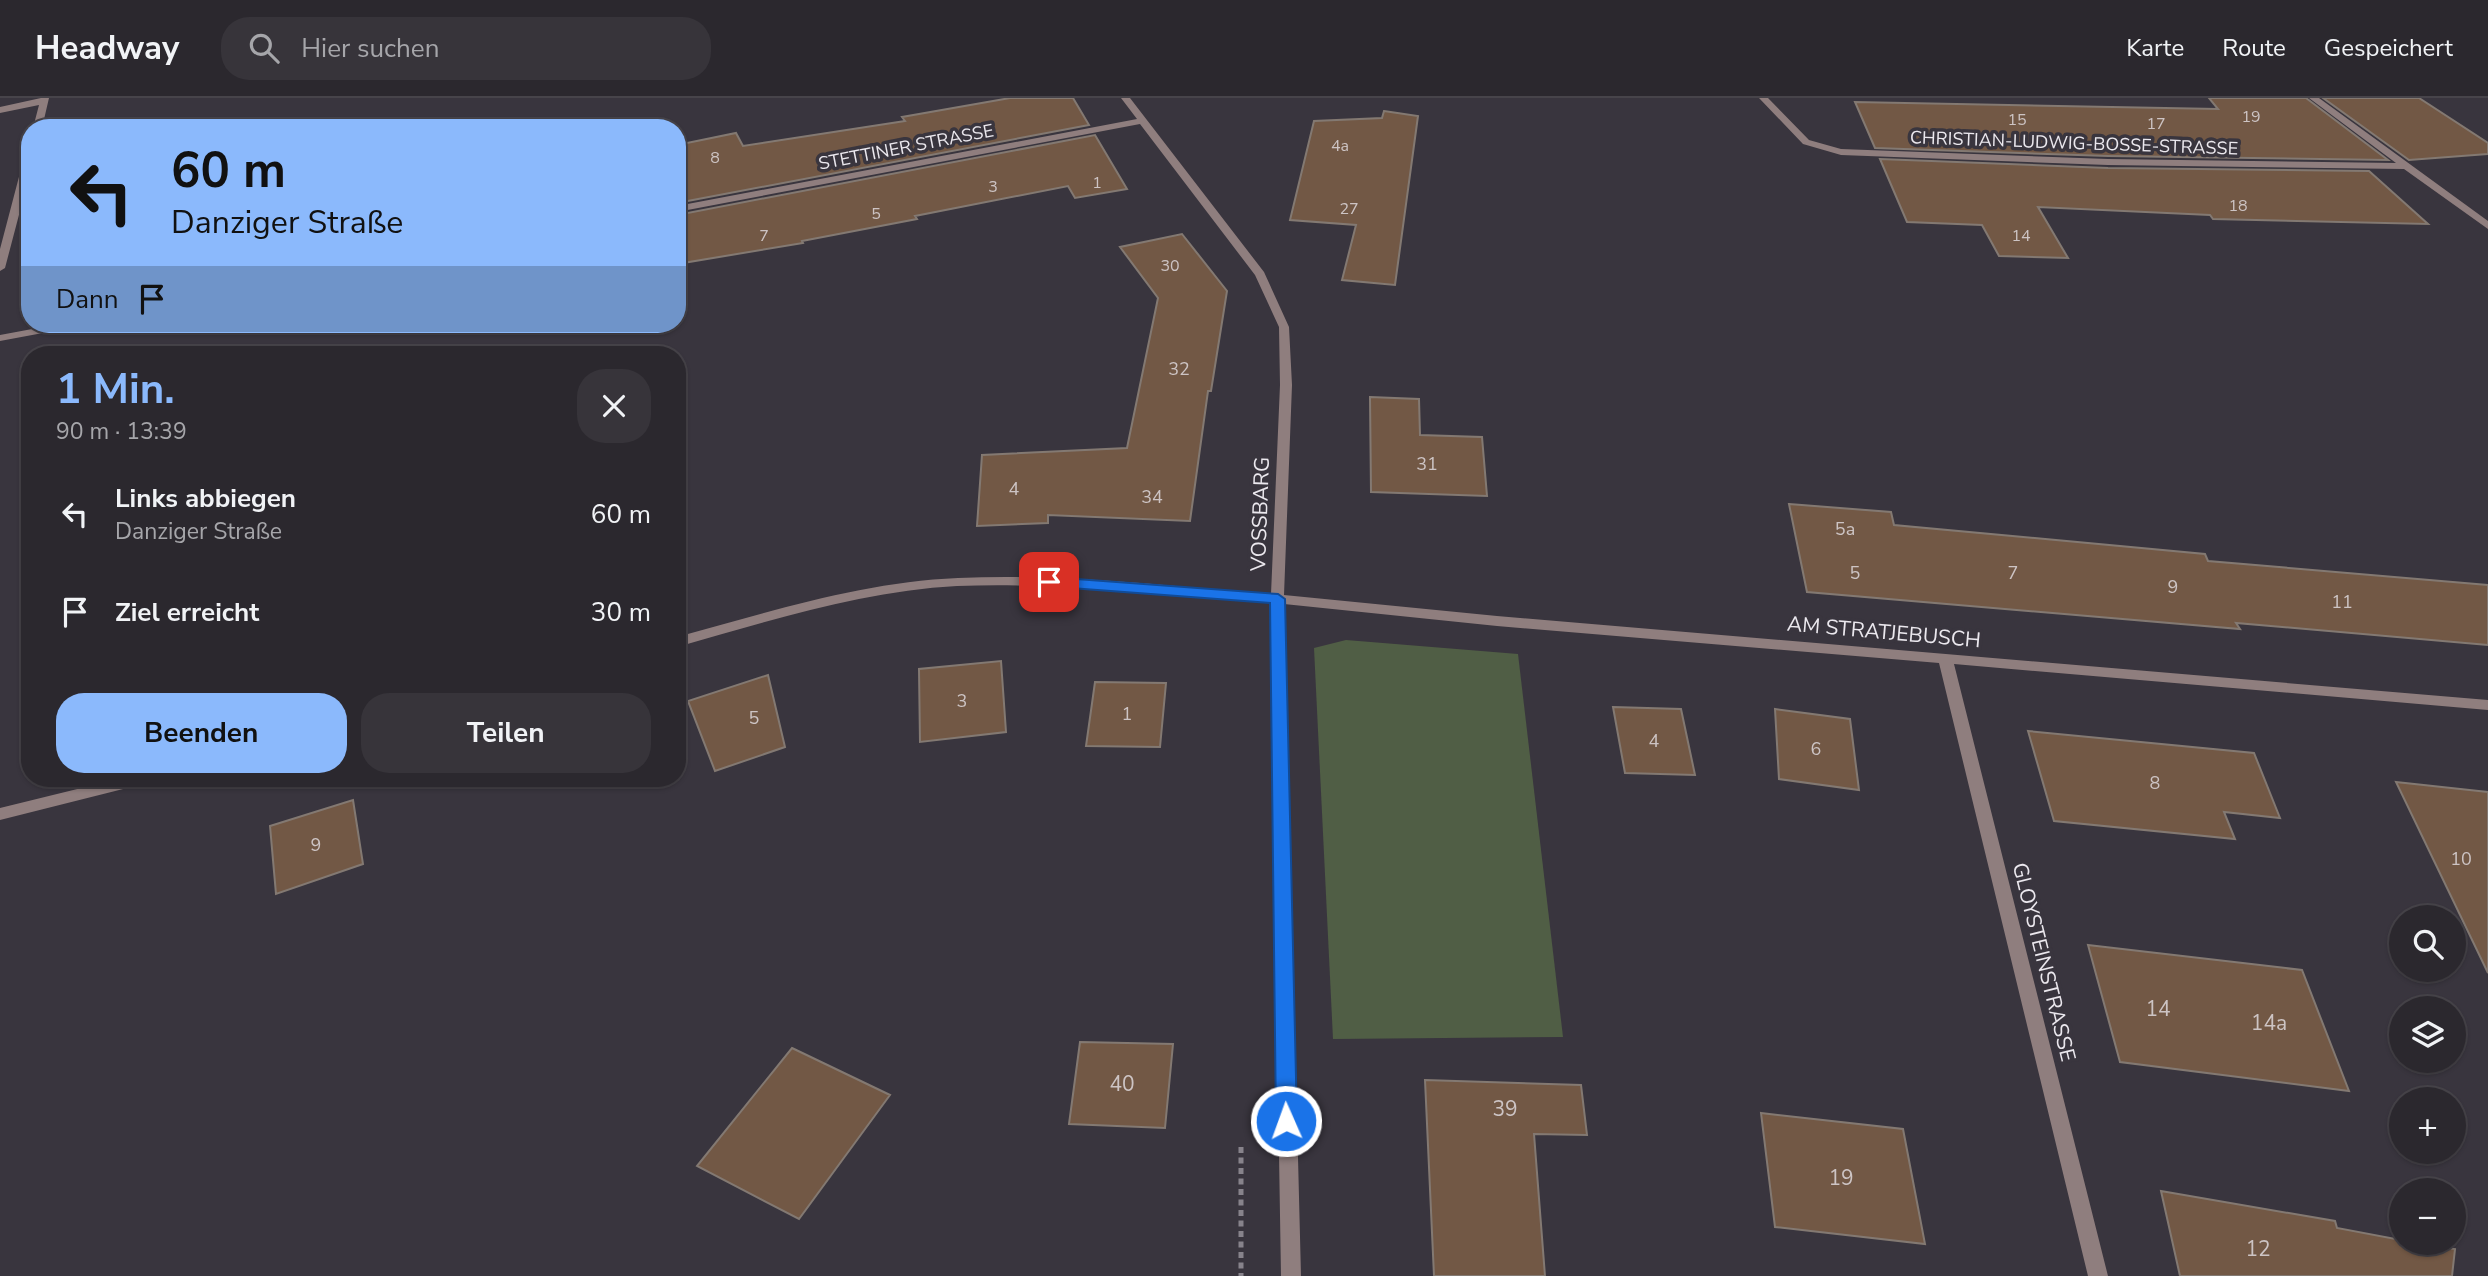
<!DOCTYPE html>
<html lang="de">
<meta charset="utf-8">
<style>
body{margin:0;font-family:"Nunito Sans",sans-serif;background:#37343a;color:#f1f3f6;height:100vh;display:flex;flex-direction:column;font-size:26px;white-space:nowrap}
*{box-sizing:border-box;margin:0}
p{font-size:23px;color:#a6a6aa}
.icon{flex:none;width:38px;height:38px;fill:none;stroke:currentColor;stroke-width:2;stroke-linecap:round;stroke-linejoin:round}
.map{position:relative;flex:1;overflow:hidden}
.drawer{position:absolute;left:21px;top:248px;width:665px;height:441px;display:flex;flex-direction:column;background:#2b282e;border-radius:28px;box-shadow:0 2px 5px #0004,0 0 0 2px #47444a}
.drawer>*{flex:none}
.guide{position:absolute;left:21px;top:21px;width:665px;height:214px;border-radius:28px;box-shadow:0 2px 5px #0004,0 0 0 2px #47444a;background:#8bb9fc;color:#111;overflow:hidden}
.tools{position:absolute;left:2389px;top:807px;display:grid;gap:14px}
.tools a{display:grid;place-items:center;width:77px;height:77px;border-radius:50%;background:#2b282e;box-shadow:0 2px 5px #0004,0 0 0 2px #47444a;font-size:35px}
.pin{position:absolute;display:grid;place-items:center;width:60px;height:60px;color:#fff;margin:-30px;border-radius:14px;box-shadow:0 4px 10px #0006}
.me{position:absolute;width:77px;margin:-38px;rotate:358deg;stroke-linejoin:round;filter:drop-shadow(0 0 5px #0008)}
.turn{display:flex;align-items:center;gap:24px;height:147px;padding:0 35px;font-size:32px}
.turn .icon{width:91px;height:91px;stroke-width:2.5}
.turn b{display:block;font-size:49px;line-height:60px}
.then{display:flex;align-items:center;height:66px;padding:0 35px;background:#0003;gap:14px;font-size:26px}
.round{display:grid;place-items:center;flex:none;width:74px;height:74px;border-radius:28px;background:#37343a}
.overview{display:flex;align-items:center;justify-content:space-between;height:119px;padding:0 35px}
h1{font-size:42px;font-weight:700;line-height:52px;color:#8bb9fc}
.cta{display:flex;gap:14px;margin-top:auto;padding:14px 35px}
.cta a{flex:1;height:80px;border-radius:28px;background:#8bb9fc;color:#111;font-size:28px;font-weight:700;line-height:80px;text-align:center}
.cta a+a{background:#37343a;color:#f1f3f6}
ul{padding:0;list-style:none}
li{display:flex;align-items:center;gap:21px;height:98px;padding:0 35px}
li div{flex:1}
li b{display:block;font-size:26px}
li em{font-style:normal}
header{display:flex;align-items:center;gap:42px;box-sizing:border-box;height:98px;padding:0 35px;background:#2b282e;border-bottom:2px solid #47444a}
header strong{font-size:33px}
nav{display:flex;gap:38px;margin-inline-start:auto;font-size:24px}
.search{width:490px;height:63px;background:#37343a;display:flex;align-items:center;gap:18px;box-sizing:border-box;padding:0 24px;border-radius:28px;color:#a6a6aa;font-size:26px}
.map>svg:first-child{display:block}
.green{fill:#505e45}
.building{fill:#725845;stroke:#837972;stroke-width:2}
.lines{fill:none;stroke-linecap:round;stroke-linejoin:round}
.path{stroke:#87838b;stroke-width:5;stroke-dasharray:6 4.5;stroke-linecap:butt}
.minor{fill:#8f7e7e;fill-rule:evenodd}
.route{fill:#1a73e8;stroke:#114b97;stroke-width:2}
.labels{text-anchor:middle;stroke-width:7;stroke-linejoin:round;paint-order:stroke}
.far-number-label{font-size:16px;fill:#cdc4c4}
.far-street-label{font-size:18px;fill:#ebe8ee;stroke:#39353e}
.number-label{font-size:18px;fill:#cdc4c4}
.street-label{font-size:21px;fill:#ebe8ee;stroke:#39353e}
.near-number-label{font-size:21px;fill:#cdc4c4}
</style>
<header>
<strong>Headway</strong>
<div class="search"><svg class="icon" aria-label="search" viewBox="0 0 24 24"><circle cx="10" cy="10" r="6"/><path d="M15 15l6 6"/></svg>Hier suchen</div>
<nav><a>Karte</a><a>Route</a><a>Gespeichert</a></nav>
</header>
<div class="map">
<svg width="2488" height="1178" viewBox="0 0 2488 1178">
<rect width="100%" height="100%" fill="#39353e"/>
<path class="green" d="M1346,542L1518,556L1563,939L1333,941L1314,550Z"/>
<path class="building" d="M1010,0H1073L1089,27L677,105V47L736,35L743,48L905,23L902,19Z
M2209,0H2306L2388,62L2108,58L1875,50L1855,4L2218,11Z
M2323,0H2419L2488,45V56L2409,62Z
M1384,13L1418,18L1395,187L1342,182L1356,127L1290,122L1314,23L1382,20Z
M1095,37L1127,91L1075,100L1068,88L915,118L917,121L802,143L803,145L677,166V117Z
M1880,61L2108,70L2369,73L2428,126L2213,121L2210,117L2038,109L2068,160L1999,158L1982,127L1907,124Z
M1182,136L1227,193L1211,293H1208L1190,423L1048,417V425L977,428L982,357L1127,350L1158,200L1120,149Z
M1370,299L1419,301L1420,337L1482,339L1487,398L1371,394Z
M1789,406L1891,414L1894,427L2205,456L2208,463L2488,487V547L2236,525L2240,531L1807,494Z
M1001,563L1006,634L920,644L919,571Z
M768,577L785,649L715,673L688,603Z
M1095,584L1166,585L1160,649L1086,648Z
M1613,609L1681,611L1695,677L1625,675Z
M1775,611L1850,621L1859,692L1779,681Z
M2028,633L2254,655L2280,720L2224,714L2235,741L2054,723Z
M2396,684L2488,694V875Z
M353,702L363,766L276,796L270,728Z
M2088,847L2302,872L2349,993L2120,964Z
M1080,944L1173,946L1165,1030L1069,1026Z
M792,950L890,997L799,1121L697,1068Z
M1425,982L1581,987L1587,1037L1534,1036L1545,1178H1434Z
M1761,1015L1903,1031L1925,1146L1775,1129Z
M2161,1093L2335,1123L2337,1130L2401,1142V1144L2455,1151L2452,1178H2180Z"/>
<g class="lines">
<path class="path" d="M1241,1049V1178"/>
<path class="minor" d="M41,0H49L42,30H33L39,7L0,15V9Z
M1121,0H1130L1264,174L1289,229L1292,287L1284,497L1497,518L2488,602V612L1954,566L2108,1178H2088L1939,565L1497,528L1284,506L1301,1178H1281L1270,505C1167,497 1061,484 957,488C862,493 769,523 677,549V539C769,514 862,484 958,480C1062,475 1167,488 1271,496L1280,287L1279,229L1255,177L1140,26L677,114V108L1137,21Z
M1759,0H1768L1809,42L1841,51L2108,61L2396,65L2309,0H2319L2488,123V131L2404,71L2108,67L1841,57L1803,46Z
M30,53V75L5,170L0,173V151L25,56Z
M59,226H80L75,229L0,243V237Z
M118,681H146L144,685L139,687L0,722V710Z"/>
</g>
<path class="route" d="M1049,479L1278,496L1285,501L1297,1023L1294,1030L1286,1033L1279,1030L1276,1023L1270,505L1044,488L1042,484Z"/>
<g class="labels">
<g class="far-number-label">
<text x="2251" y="24">19</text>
<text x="2017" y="27">15</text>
<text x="2156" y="31">17</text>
<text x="1340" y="53">4a</text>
<text x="715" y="65">8</text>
<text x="1097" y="90">1</text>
<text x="993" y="94">3</text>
<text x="2238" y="113">18</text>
<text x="1349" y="116">27</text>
<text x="876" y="121">5</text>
<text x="764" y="143">7</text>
<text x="2021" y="143">14</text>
<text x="1170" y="173">30</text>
</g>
<g class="far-street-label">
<text transform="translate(2074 45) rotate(2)" y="6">CHRISTIAN-LUDWIG-BOSSE-STRASSE</text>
<text transform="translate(906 49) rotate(-11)" y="6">STETTINER STRASSE</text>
</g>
<g class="number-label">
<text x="1179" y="277">32</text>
<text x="1427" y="372">31</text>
<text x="1014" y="397">4</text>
<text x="1152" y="405">34</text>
<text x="1845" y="437">5a</text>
<text x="1855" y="481">5</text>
<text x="2013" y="481">7</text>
<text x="2173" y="495">9</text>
<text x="2342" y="510">11</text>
<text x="962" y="609">3</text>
<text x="1127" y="622">1</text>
<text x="754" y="626">5</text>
<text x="1654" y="649">4</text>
<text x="1816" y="657">6</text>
<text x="2155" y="691">8</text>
<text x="316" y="753">9</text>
<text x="2461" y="767">10</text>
</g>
<g class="street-label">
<text transform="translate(1260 416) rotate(-88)" y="7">VOSSBARG</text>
<text transform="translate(1884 534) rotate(5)" y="7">AM STRATJEBUSCH</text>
<text transform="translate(2044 864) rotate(76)" y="7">GLOYSTEINSTRASSE</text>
</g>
<g class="near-number-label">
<text x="2158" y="918">14</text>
<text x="2269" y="932">14a</text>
<text x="1122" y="993">40</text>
<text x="1505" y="1018">39</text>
<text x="1841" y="1087">19</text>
<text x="2258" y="1158">12</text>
</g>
</g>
</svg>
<div class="tools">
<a><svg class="icon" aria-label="search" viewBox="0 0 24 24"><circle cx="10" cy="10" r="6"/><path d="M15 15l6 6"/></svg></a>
<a><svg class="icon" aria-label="layers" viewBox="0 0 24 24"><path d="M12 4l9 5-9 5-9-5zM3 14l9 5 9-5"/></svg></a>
<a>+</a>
<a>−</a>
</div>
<div class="pin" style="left:1049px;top:484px;background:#d93025"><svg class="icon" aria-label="arrive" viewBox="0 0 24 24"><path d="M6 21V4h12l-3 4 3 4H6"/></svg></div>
<svg class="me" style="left:1286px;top:1023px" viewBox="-20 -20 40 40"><circle r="17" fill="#1a73e8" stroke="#fff" stroke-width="3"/><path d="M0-11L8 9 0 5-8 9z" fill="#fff"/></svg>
<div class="guide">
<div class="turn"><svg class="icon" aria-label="left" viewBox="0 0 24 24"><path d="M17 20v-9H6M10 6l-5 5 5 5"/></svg><div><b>60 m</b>Danziger Straße</div></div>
<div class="then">Dann<svg class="icon" aria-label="arrive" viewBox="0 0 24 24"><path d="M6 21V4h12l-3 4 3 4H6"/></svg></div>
</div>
<section class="drawer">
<div class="overview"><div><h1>1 Min.</h1><p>90 m · 13:39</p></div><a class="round"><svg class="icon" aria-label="close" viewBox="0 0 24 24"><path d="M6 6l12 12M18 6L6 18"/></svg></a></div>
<ul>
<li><svg class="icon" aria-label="left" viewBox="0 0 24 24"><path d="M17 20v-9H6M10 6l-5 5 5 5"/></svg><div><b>Links abbiegen</b><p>Danziger Straße</p></div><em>60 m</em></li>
<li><svg class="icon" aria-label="arrive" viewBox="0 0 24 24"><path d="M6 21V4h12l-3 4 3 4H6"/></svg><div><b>Ziel erreicht</b></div><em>30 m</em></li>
</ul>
<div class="cta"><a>Beenden</a><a>Teilen</a></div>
</section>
</div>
